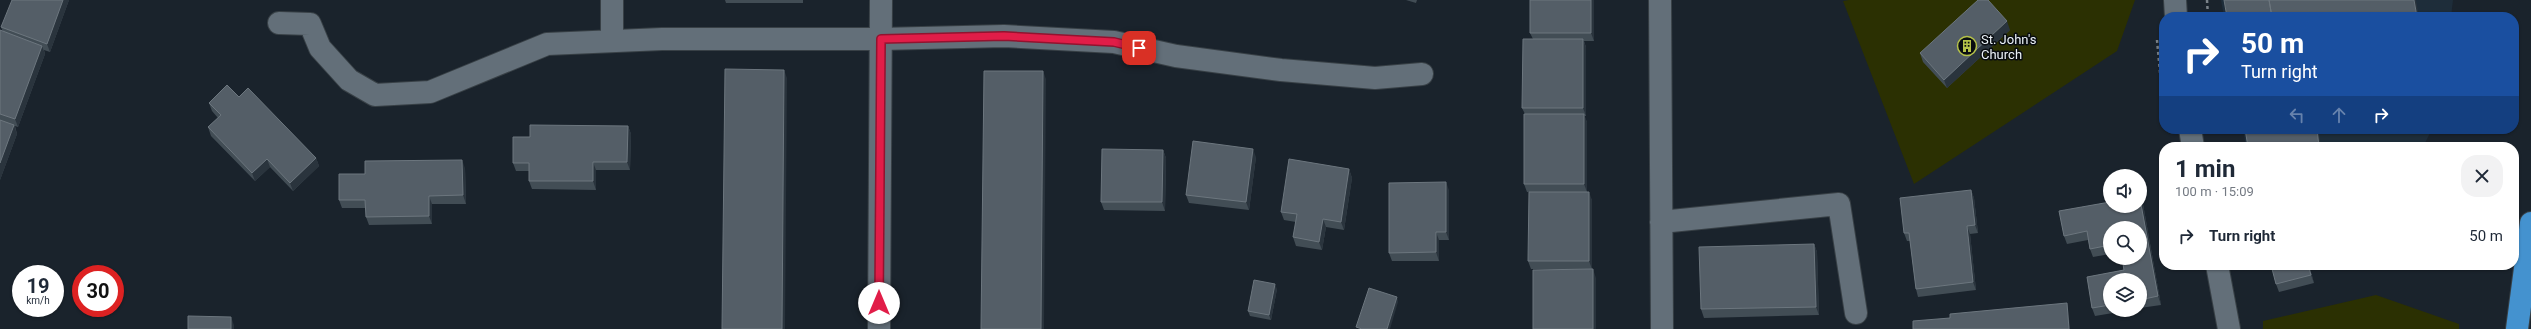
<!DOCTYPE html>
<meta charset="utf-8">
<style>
body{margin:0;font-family:Roboto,sans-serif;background:#f2f2f3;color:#1f2937;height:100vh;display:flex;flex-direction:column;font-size:15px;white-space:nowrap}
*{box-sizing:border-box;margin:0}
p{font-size:13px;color:#747a83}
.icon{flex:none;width:22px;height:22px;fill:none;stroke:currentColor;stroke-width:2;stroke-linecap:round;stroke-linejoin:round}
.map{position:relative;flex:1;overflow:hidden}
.sheet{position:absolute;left:2159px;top:142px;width:360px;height:128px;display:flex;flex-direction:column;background:#fff;border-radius:16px;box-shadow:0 1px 3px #0004}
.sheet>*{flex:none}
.top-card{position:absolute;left:2159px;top:12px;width:360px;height:122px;border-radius:16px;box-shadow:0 1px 3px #0004;background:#1a4fa0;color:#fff;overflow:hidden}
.tools{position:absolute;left:2103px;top:169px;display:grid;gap:8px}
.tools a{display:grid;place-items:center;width:44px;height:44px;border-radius:50%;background:#fff;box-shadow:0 1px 3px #0004;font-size:20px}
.speed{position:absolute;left:12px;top:265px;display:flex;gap:8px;font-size:20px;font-weight:700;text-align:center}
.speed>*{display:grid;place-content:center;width:52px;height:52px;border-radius:50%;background:#fff;box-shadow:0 1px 3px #0004;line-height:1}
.speed small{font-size:10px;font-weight:400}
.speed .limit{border:6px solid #d22;background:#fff;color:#111}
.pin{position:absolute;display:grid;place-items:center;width:34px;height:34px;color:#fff;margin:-17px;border-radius:8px;box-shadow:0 2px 6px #0006}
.me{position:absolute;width:44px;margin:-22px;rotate:0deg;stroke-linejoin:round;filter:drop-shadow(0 0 3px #0008)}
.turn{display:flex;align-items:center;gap:14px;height:84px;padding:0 16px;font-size:18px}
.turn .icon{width:52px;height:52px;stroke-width:2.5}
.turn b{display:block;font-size:28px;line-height:34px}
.lanes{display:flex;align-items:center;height:38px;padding:0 16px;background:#0003;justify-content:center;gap:20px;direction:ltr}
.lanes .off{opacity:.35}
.round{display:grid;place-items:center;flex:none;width:42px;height:42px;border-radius:16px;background:#f2f2f3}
.headline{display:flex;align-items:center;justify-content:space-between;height:68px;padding:0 16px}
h1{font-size:24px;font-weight:700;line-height:30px}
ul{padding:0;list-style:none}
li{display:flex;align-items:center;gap:12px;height:52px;padding:0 16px}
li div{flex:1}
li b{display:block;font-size:15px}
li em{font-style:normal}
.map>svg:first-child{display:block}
.built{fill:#1e2d3a}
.green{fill:#2b3002}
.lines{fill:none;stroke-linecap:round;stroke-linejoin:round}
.minor-casing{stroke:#384046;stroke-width:24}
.highway-casing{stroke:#384046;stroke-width:24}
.path{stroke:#7a8289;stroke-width:2.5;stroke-dasharray:3 3;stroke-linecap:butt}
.minor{stroke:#636f79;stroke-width:22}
.highway{stroke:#4492cf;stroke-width:22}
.wall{fill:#424d55}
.shaded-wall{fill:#2a343d}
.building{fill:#545e67;stroke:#6c767e}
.route-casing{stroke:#92132f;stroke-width:10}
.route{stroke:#e11d48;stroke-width:7}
.labels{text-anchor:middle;stroke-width:3;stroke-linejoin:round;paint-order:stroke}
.poi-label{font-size:13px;fill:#ecf3f8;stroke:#080c10;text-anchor:start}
</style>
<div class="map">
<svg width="2531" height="329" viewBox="0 0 2531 329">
<rect width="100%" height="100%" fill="#1a232c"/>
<path class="built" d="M2221,0H2453L2451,17H2224Z
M2243,129H2432L2423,147H2246Z"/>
<path class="green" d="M1849,0H2135L2117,51L1914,184L1843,1Z
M2376,295L2459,324V329H2263V321Z"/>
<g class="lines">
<defs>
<path id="minor" d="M612,0V41
M1660,0L1662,329
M2175,0L2176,17
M279,23L310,24L320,48L349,80L375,95L430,92L547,44L662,39H881L1004,36L1114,42L1176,56L1281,70L1375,78L1422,74
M2190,129L2193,147
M1661,222L1839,204L1856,313
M2217,265L2229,329
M879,329L881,0"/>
<path id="highway" d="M2517,329L2531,223"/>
</defs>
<use href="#minor" class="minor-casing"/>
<use href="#highway" class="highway-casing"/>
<path class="path" d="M2207,0L2208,17
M2157,40L2164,115"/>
<use href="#minor" class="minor"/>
<use href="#highway" class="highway"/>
</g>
<path class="wall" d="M69,0L50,52L44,50L45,54L18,127L15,126L17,134L0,180V30L3,32L1,27Z
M725,0H803V3H726Z
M1406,0H1417L1416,3Z
M1530,0H1594V41H1584L1586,47V116H1584L1587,122V192L1592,200V269H1531L1528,261L1563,192H1527L1524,184L1525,114L1522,108L1533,39L1530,33Z
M2010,30L1947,88L1923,62L1920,53Z
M239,97L316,158L319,166L293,191L270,167L255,181L211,136L208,127L218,118L212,111L209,103Z
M628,126L631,134L630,170H596V190L532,189L529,181V171H516L513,163L530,137Z
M1163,150L1166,158L1165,211L1104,210L1101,202Z
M1256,157L1249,210L1189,203L1186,195Z
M465,168L466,204H432V224L369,225L366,217V208H342L339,200Z
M1349,169L1352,178L1344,230L1326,227L1322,250L1296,246L1293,237L1296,222L1284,220L1281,212Z
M1449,190V240H1439V261H1392L1389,253Z
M1971,190L1974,198L1978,233L1970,234L1976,290L1918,297L1916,289L1910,241H1907L1904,233Z
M2140,197L2143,204L2161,305L2140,308V280H2110V310H2131L2095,316L2092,308L2087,277L2124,270L2122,258H2140V228H2110V254L2093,257L2090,249L2088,240L2067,244L2064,236L2059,211L2110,202V206H2140Z
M1814,244L1817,252L1819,315L1704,318L1701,309Z
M2271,265H2309L2314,283L2279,292L2276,284Z
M1277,289L1271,320L1250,316L1248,311Z"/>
<path class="shaded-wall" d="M63,0H69L50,52L47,44Z
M1591,0H1594V41L1591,33Z
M2414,0H2416L2419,17H2417Z
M2007,21L2010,30L1947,88L1944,80Z
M1583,39L1586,47V116L1583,108Z
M42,46L45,54L18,127L15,119Z
M784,70L787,78L785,329H782Z
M1043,71L1046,79L1044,329H1041Z
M1584,114L1587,122V192L1584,184Z
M14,125L17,134L0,180V163Z
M628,126L631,134L630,170L627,162Z
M2317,129L2319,133L2321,147H2319Z
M1253,149L1256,157L1249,210L1246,202Z
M1163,150L1166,158L1165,211L1162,202Z
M316,158L319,166L293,191L290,183Z
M267,159L270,167L255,181L252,173Z
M462,160L465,168L466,204L463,195Z
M593,162L596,170V190L593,181Z
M1349,169L1352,178L1344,230L1341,222Z
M1446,182L1449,190V240L1446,232Z
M1971,190L1974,198L1978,233L1975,225Z
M1589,192L1592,200V269L1589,261Z
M429,196L432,204V224L429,216Z
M2140,197L2143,204L2161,305L2158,296Z
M1323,219L1326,227L1322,250L1319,242Z
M1967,226L1970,234L1976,290L1973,282Z
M1436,232L1439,240V261L1436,252Z
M1814,244L1817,252L1819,315L1816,307Z
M2308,265H2309L2314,283L2311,275Z
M1593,269L1596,278V329H1593Z
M1275,284L1277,289L1271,320L1269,315Z
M1397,297L1398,302L1390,329H1387Z
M2067,303L2068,308L2070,329H2069Z
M231,317L234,325V329H231Z"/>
<path class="building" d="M12,0H63L47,44L1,27Z
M1530,0H1591V33H1530Z
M1978,0H1988L2007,21L1944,80L1920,53Z
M2224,0H2269L2272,17H2227Z
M2269,0H2414L2417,17H2272Z
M0,30L42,46L15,119L0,114Z
M1523,39H1583V108H1522Z
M725,69L784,70L782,329H722Z
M984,71H1043L1041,329H981Z
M227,85L239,97L248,88L316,158L290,183L267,159L252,173L208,127L221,115L209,103Z
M1524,114H1584V184H1524Z
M0,120L14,125L0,163Z
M530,125L628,126L627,162H593V181H529V163H513V137H530Z
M2245,129H2317L2319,147H2248Z
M1193,141L1253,149L1246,202L1186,195Z
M1102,149L1163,150L1162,202H1101Z
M1289,159L1349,169L1341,222L1323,219L1319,242L1293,237L1297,214L1281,212Z
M462,160L463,195L429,196V216L366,217L365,200H339V174H365V161Z
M1446,182V232H1436V252L1389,253V183Z
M1971,190L1975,225L1967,226L1973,282L1916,289L1909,233H1904L1900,198Z
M1529,192H1589V261H1528Z
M2140,199L2158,296L2140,300V280H2110V305L2092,308L2087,277L2124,270L2122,258H2140V228H2110V245L2090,249L2087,231L2064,236L2059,211L2110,202V206H2140Z
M1814,244L1816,307L1701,309L1699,247Z
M2271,265H2308L2311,275L2276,284Z
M1593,269V329H1533V270Z
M1254,280L1275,284L1269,315L1248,311Z
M1369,288L1397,297L1387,329H1362L1356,327Z
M2067,303L2069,329H1913V321L1950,318V314Z
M188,316L231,317V329H188Z"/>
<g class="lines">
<defs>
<path id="route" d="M879,303L881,39L1004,36L1114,42L1139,48"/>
</defs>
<use href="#route" class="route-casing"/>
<use href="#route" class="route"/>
</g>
<defs>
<symbol id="building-ring" viewBox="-11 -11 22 22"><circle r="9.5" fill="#080c10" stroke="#b5c249" stroke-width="1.5"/><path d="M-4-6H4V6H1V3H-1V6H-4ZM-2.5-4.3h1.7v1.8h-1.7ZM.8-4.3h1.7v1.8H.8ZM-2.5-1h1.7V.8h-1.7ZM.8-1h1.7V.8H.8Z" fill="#b5c249"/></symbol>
</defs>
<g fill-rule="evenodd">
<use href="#building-ring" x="1956" y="35" width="22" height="22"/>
</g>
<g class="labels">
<g class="poi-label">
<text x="1981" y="44">St. John's<tspan x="1981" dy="15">Church</tspan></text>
</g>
</g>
</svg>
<div class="tools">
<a><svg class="icon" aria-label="sound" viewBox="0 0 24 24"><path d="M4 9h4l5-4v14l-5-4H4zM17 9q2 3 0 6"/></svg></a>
<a><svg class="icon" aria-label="search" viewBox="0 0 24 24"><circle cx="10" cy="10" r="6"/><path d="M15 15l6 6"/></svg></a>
<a><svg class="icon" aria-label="layers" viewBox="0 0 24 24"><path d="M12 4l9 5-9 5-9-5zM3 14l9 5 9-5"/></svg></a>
</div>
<div class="speed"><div>19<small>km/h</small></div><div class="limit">30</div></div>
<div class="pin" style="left:1139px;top:48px;background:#d93025"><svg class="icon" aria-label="arrive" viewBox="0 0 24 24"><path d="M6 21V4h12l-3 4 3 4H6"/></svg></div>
<svg class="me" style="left:879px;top:303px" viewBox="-20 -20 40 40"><circle r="19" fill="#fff"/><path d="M0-13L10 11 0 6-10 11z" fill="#e11d48"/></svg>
<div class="top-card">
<div class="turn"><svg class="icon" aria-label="right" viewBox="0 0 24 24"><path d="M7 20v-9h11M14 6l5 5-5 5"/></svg><div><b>50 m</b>Turn right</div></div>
<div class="lanes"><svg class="icon off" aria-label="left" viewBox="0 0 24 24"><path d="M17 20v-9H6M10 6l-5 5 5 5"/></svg><svg class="icon off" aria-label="ahead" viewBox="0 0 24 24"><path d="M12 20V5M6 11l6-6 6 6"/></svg><svg class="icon" aria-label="right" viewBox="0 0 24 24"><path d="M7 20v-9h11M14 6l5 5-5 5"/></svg></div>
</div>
<section class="sheet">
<div class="headline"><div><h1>1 min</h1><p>100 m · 15:09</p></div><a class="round"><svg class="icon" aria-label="close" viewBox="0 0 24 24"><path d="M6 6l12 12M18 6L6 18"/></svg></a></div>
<ul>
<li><svg class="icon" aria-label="right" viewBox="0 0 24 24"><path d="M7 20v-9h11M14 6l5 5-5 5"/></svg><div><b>Turn right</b></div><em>50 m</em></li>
</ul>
</section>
</div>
